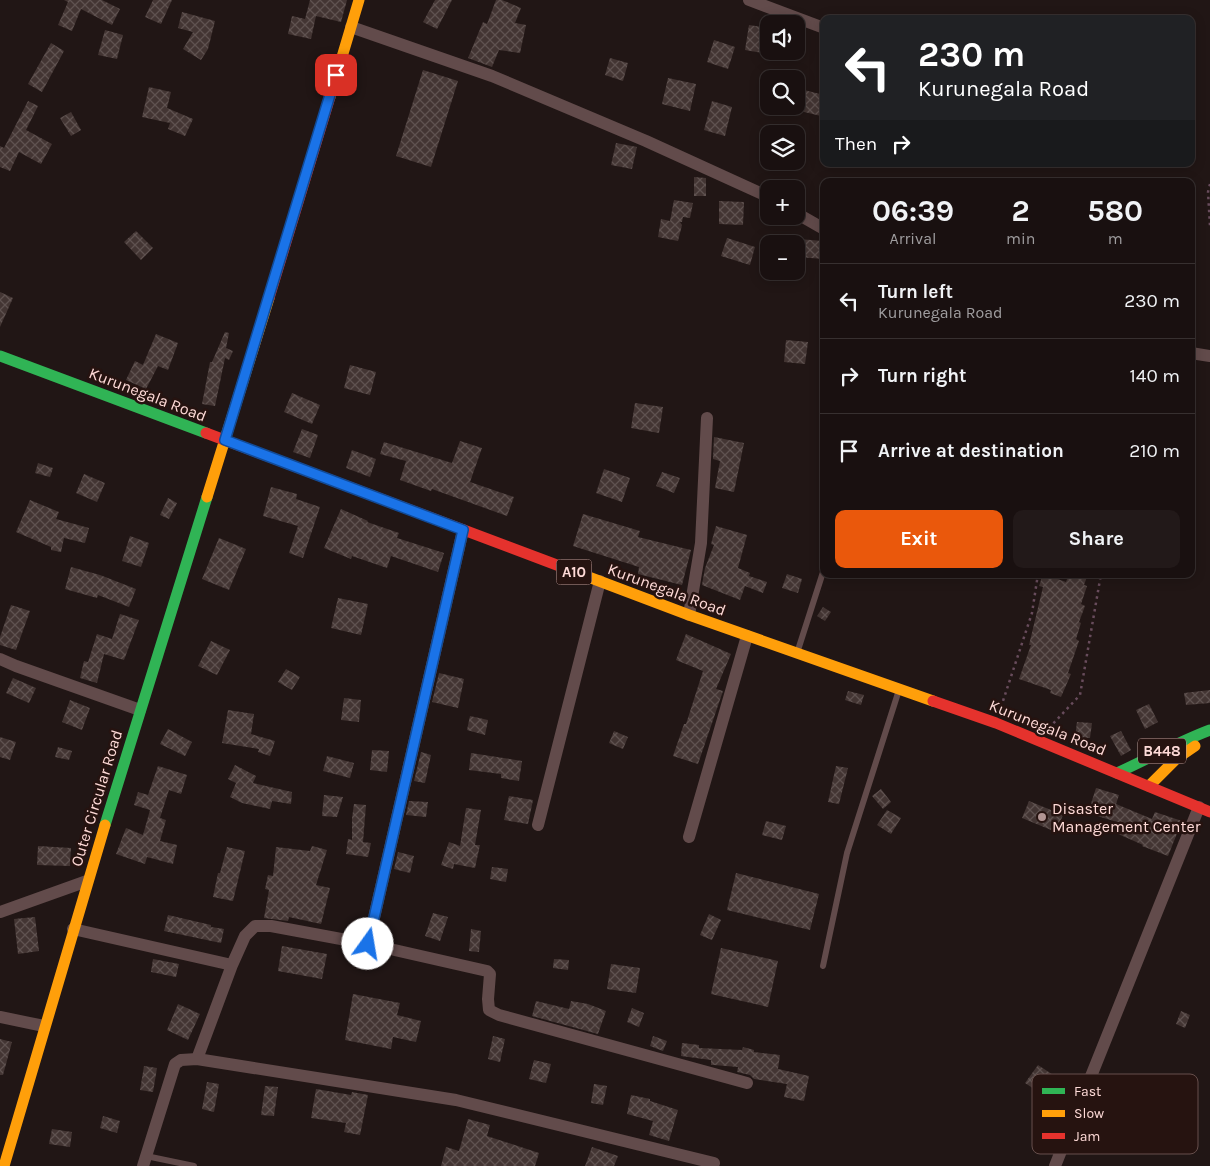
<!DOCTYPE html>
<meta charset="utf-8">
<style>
body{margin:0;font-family:Karla,sans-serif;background:#221919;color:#f1f3f6;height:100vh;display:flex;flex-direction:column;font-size:19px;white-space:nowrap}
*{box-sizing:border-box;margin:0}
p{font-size:16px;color:#9f9d9f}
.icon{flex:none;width:28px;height:28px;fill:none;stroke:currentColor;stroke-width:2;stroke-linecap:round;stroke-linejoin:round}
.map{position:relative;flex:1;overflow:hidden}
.side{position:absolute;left:820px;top:178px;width:375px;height:400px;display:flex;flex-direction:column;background:#191010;border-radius:10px;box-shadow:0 2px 12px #0003,0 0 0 1px #373030}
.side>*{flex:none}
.guide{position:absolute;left:820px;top:15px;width:375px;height:152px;border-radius:10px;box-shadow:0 2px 12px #0003,0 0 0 1px #373030;background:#202124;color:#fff;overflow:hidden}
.buttons{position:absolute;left:760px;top:15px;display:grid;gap:10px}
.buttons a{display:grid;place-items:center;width:45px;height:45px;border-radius:10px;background:#191010;box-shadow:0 2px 12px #0003,0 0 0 1px #373030;font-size:25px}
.pin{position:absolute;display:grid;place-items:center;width:42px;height:42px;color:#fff;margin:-21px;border-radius:10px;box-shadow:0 2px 8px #0006}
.me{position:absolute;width:55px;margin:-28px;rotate:13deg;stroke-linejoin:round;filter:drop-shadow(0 0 4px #0008)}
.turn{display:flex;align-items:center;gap:18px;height:105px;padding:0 15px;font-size:22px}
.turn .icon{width:65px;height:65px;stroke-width:2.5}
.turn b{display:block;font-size:35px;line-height:42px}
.then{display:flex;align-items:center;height:48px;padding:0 15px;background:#0003;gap:10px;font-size:19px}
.eta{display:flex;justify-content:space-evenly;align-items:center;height:85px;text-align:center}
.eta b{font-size:30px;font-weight:700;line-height:35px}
.cta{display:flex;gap:10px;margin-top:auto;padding:10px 15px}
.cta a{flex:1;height:58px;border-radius:10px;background:#ea580c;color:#fff;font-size:20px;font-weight:700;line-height:58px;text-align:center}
.cta a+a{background:#221919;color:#f1f3f6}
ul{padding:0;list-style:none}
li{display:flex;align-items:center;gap:15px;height:75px;padding:0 15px;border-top:1px solid #373030}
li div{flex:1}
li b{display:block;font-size:19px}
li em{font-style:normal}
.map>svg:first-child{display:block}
.building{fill:url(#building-cross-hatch)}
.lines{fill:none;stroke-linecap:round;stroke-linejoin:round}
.path{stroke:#684c5c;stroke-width:2.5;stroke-dasharray:2.5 4;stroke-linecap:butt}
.lane{stroke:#624b4b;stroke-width:6}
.street{stroke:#624b4b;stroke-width:12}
.fast{stroke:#30b455;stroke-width:11}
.slow{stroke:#ff9f0a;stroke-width:11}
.jam{stroke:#e5322d;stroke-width:11}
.route-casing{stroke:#114b97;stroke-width:12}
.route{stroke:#1a73e8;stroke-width:9}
.poi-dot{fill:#b19593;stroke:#261310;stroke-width:2}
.labels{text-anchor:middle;stroke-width:5;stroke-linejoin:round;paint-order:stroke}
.shield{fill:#261310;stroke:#bd9e9b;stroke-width:1}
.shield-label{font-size:15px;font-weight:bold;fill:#fedad7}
.street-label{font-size:16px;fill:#fedad7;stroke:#261310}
.poi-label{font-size:16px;fill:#fedad7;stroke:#261310;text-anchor:start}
.key{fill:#261310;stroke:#674f4c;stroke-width:1}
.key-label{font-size:14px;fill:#fedad7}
</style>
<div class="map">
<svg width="1210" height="1166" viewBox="0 0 1210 1166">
<defs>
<pattern id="building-cross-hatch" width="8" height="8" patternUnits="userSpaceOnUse" patternTransform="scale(1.25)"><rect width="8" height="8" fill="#433533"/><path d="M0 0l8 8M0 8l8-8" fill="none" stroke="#5f5250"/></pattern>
</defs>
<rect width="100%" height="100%" fill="#211615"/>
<path class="building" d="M64,0H102L120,9L112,25L81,9L72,31L58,25L68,2Z
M153,0H172L161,24L145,17Z
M310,0H347L341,22L316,16L311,39L288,34L292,16L305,19Z
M435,0H452L437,29L423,22Z
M496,0H502L521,8L515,23L526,25L520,53L499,50L492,67L468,58L483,22L487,24Z
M182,12L215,21L208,49L201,60L183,49L193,32L178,28Z
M749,25L769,28V54L745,50Z
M105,30L123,35L117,59L98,55Z
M714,40L735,47L728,69L707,62Z
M51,43L64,51L42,92L28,84Z
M610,58L628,63L623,81L605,75Z
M423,70L458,81L431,167L396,156Z
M668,78L696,84L690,111L662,104Z
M149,87L171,92L167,108L193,119L185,136L168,129L170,123L142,117Z
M804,90L824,95L821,116L800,111Z
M28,101L38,106L26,130L52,144L41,164L19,152L10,171L0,167V146L4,148Z
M712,101L732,107L725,136L704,130Z
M71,112L81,130L71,136L60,118Z
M616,143L637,147L632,169L611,165Z
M694,177L706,178V196H694Z
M674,200L693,203L690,218L683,217L682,222H680L682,225L678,241L658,237L661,219L670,221Z
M719,201L744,202L743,225L719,224Z
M136,231L153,248L141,260L124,242Z
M727,238L755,247L750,265L721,256Z
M798,239L824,241V259L797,257Z
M0,292L13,298L0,327Z
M225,332L229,333L226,348L233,351L229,360L225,358L215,406L202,404L210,362H212Z
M156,334L178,343L168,370L158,366L146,389L126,380L135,361L143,365Z
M786,340L808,342L805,364L784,362Z
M350,365L376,372L370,395L344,388Z
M292,393L320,405L312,424L284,412Z
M635,403L663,407L659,433L631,428Z
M302,429L318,435L310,458L293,452Z
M714,437L744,443L734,492L715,488L720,461L713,459Z
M460,441L482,448L470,482L514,497L507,516L432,489L431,491L400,480L406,461L380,454L384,442L452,463Z
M352,450L376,459L370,477L346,468Z
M38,463L53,468L50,477L35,473Z
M604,469L630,478L622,502L596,493Z
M662,472L680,478L674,493L656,486Z
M84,474L105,483L97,502L76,493Z
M271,487L297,494L296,499L320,507L303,558L289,553L298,526L263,516Z
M168,498L177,503L169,519L160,515Z
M30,500L59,512L56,519L89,528L85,543L64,538L61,552L51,550V547L16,532Z
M341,509L368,521L367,522L399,533L397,538L444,553L438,572L391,556L387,568L352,556L351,559L324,548Z
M583,514L640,531L638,537L691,550L682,585L638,574L639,567L573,546Z
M716,526L747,535L738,568L750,573L749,576L767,582L763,593L745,586L740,600L702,585L705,568L714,545L711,544Z
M130,536L149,543L141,567L122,561Z
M219,538L246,549L229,590L202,579Z
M71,567L100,575L136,589L129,607L98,595L97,598L65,589Z
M787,574L802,579L798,593L782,588Z
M1043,574L1066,582L1069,574H1088L1084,585L1087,586L1081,604L1085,606L1079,622L1081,623L1076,639L1079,641L1068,673L1071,674L1061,697L1050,693L1051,690L1019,679L1031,645H1029L1043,587L1039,586Z
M338,598L368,604L361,635L331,628Z
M11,605L30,611L16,650L0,645V637Z
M823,607L831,612L825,621L817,616Z
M120,614L139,620L124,660L104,654L97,683L80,678L84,661L88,662L97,634L112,639Z
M686,634L731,654L716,689L723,691L698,764L673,756L684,724H686L703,671L676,660Z
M211,641L230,650L217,675L198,666Z
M286,669L300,677L292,690L278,682Z
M439,673L464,679L458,708L432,702Z
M13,678L36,688L29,703L6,693Z
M1210,690V703L1186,705L1184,693Z
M848,691L864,695L861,705L845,700Z
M344,698L361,700L359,722L341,720Z
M70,700L90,708L82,730L62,722Z
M1149,704L1158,722L1145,729L1136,710Z
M228,710L254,714L251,734L275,741L270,756L258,752L259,749L222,743Z
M470,716L488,720L485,735L467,730Z
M1077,722L1092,723L1090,738L1075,737Z
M168,729L192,742L185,756L160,744Z
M614,731L628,737L623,749L609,743Z
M1121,731L1131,750L1121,756L1110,736Z
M0,737L16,742L10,760L0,757Z
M58,747L72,751L69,760L55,757Z
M372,750L389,751L387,772L370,770Z
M421,752L431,755L425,783L414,781Z
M471,753L522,761L519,781L501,778V774L469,770Z
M327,756L354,763L350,778L323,771Z
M235,765L256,776L253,783L292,792L291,804L272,801L270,809L242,803L230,797L236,783L228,779Z
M158,766L187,775L181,794L169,790L160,818L166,820L160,841L177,845L173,864L147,857L145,864L116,854L126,828L143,835L150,810L134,805L138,792L148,795Z
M836,766L848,768L839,804L828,802Z
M1096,788L1119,795L1116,804L1152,819L1155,812L1182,821L1168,856L1142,846L1143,845L1116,833L1120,823L1088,813Z
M881,789L891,802L883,809L872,796Z
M324,795L343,797L337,817L322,816Z
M509,796L533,800L528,824L504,820Z
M409,801L428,802L426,817L406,815Z
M1029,801L1063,815L1056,832L1022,818Z
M354,804L366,805L363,842L371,843L368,857L346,854L348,839L352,840V818Z
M466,808L481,810L475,845H480L475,868L454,864L453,869L441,865L449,842L460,846Z
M887,810L901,818L891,834L877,825Z
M766,821L786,826L782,840L762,835Z
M38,846L71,848L70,866L37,865Z
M312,846L327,850L316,885L330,888L321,924L289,917L288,921L264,918L269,890L265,889L268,875L273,876L276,847L310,851Z
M227,847L245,851L233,901L213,897L218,873H220Z
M398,852L414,856L410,873L394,869Z
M492,867L508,869L506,882L490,879Z
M736,873L819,894L810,930L727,910Z
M433,913L448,917L440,941L425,936Z
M709,914L721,920L712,940L700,935Z
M168,915L211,925V927L224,929L221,943L164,931Z
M35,917L39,951L18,954L14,919Z
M471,929L481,931L479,952L469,951Z
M282,946L327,954L322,979L278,971Z
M721,948L778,961L768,1007L711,994Z
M153,959L179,964L176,977L151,972Z
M554,959L569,960L568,970L553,968Z
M611,964L640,968L636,993L607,989Z
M353,994L400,1003L397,1015L421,1021L416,1042L393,1037L391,1049L345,1040Z
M536,1001L569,1009L571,1001L588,1004L606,1011L598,1034L532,1016Z
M178,1004L200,1014L188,1040L167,1030Z
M632,1008L644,1013L639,1027L627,1022Z
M1181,1011L1190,1015L1185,1028L1176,1024Z
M493,1036L505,1039L500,1062L488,1059Z
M653,1036L667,1041L663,1051L650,1046Z
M0,1039L12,1042L3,1075H0Z
M682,1043L699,1045V1048L742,1050L743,1047L754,1050V1052L780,1055L778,1069L809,1076L804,1101L784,1097L787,1084L754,1079L750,1075L737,1072L738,1067L714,1065H711V1060L681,1056Z
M534,1060L551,1064L546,1083L529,1079Z
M1038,1065L1064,1082L1051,1100L1025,1083Z
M144,1066L157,1068L153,1092L140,1090Z
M207,1082L219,1084L214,1112L202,1109Z
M594,1084L607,1086L603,1105L591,1103Z
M265,1086L278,1087L274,1116L261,1115Z
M316,1089L351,1095L352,1092L368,1095L360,1135L344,1132L346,1123L311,1118Z
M631,1095L650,1099V1101L678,1110L669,1141L649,1135L653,1121L627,1114Z
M103,1116L120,1121L117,1133L100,1128Z
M468,1119L490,1125L487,1136L539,1153L535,1166H441L446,1147L459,1151Z
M52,1129L72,1132L70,1147L49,1144Z
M592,1147L618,1156L614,1166H585Z"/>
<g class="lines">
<path class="path" d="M1210,184L1208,192L1210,226
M1001,707L1032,613L1038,574
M1049,728L1080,695L1101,574"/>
<path class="lane" d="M798,650L824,569
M823,966L847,853L898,693
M146,1156L194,1166"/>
<path class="street" d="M749,0L824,28
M351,27L492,76L646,141L769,197
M796,213L824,229
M1191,353L1210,356
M463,530L368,944L487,971L490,974L488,999L489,1010L499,1015L747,1083
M689,615L701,543L707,418
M0,659L16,666L140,710
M538,825L600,581
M689,837L747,636
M0,912L87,881
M73,929L232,965
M368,944L271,926H255L245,936L232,965L197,1059L456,1100L714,1163
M0,1017L44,1026
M143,1166L175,1064L181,1060L197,1059
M1055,1166L1199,807"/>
<path class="fast" d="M0,356L206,433
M1117,773C1148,759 1178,742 1210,730
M105,825L207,497"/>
<path class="slow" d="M330,97L359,0
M207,497L269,298
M570,570L689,615L933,701
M1149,786L1176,759L1195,746
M4,1166L105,825"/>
<path class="jam" d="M269,298L330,97
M206,433L570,570
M933,701L996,723L1210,812"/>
</g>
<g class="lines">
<defs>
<path id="route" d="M336,75L225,440L463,530L368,944"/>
</defs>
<use href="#route" class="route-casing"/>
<use href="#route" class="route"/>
</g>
<circle class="poi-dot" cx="1042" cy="817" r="5"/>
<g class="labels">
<g class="shield">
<rect x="556.5" y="559.5" width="35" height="25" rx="4"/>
<rect x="1138" y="738.5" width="48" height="25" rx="4"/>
</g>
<g class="shield-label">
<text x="574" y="577">A10</text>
<text x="1162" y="756">B448</text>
</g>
<g class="street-label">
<text transform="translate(148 394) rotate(21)" y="6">Kurunegala Road</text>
<text transform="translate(667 589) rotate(20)" y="6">Kurunegala Road</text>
<text transform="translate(1048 727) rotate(22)" y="6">Kurunegala Road</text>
<text transform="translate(96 798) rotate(-73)" y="6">Outer Circular Road</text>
</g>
<g class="poi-label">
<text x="1052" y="814">Disaster<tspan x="1052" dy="18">Management Center</tspan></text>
</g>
</g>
<rect x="1032" y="1074" width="166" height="80" rx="8" class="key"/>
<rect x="1042" y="1088" width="23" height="6" fill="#30b455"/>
<rect x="1042" y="1110" width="23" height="7" fill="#ff9f0a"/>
<rect x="1042" y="1133" width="23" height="6" fill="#e5322d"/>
<g class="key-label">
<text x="1074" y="1096">Fast</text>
<text x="1074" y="1118">Slow</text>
<text x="1074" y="1141">Jam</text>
</g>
</svg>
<div class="buttons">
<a><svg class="icon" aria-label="sound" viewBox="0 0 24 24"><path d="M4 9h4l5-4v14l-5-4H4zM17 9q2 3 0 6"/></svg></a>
<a><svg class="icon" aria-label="search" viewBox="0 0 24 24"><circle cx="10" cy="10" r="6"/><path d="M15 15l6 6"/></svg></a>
<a><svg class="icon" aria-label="layers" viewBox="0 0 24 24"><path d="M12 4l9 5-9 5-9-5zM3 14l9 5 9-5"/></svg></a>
<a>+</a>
<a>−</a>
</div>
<div class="pin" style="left:336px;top:75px;background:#d93025"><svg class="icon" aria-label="arrive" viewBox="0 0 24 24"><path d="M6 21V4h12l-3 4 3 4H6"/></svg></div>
<svg class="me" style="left:368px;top:944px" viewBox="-20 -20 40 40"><circle r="19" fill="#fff"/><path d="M0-13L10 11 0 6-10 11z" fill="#1a73e8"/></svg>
<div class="guide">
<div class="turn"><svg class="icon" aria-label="left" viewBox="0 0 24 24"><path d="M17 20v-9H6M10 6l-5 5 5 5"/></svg><div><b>230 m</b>Kurunegala Road</div></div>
<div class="then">Then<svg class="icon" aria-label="right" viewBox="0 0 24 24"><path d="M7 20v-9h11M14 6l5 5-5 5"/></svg></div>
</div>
<section class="side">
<div class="eta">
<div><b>06:39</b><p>Arrival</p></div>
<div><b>2</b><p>min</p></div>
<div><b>580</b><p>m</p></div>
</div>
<ul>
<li><svg class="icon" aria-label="left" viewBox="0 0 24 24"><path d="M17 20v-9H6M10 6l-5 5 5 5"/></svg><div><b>Turn left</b><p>Kurunegala Road</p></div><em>230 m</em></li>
<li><svg class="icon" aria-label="right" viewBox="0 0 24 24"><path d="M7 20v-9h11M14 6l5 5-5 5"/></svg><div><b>Turn right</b></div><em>140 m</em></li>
<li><svg class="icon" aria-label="arrive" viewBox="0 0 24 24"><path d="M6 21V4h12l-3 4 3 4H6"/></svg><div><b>Arrive at destination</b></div><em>210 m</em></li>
</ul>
<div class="cta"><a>Exit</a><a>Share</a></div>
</section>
</div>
